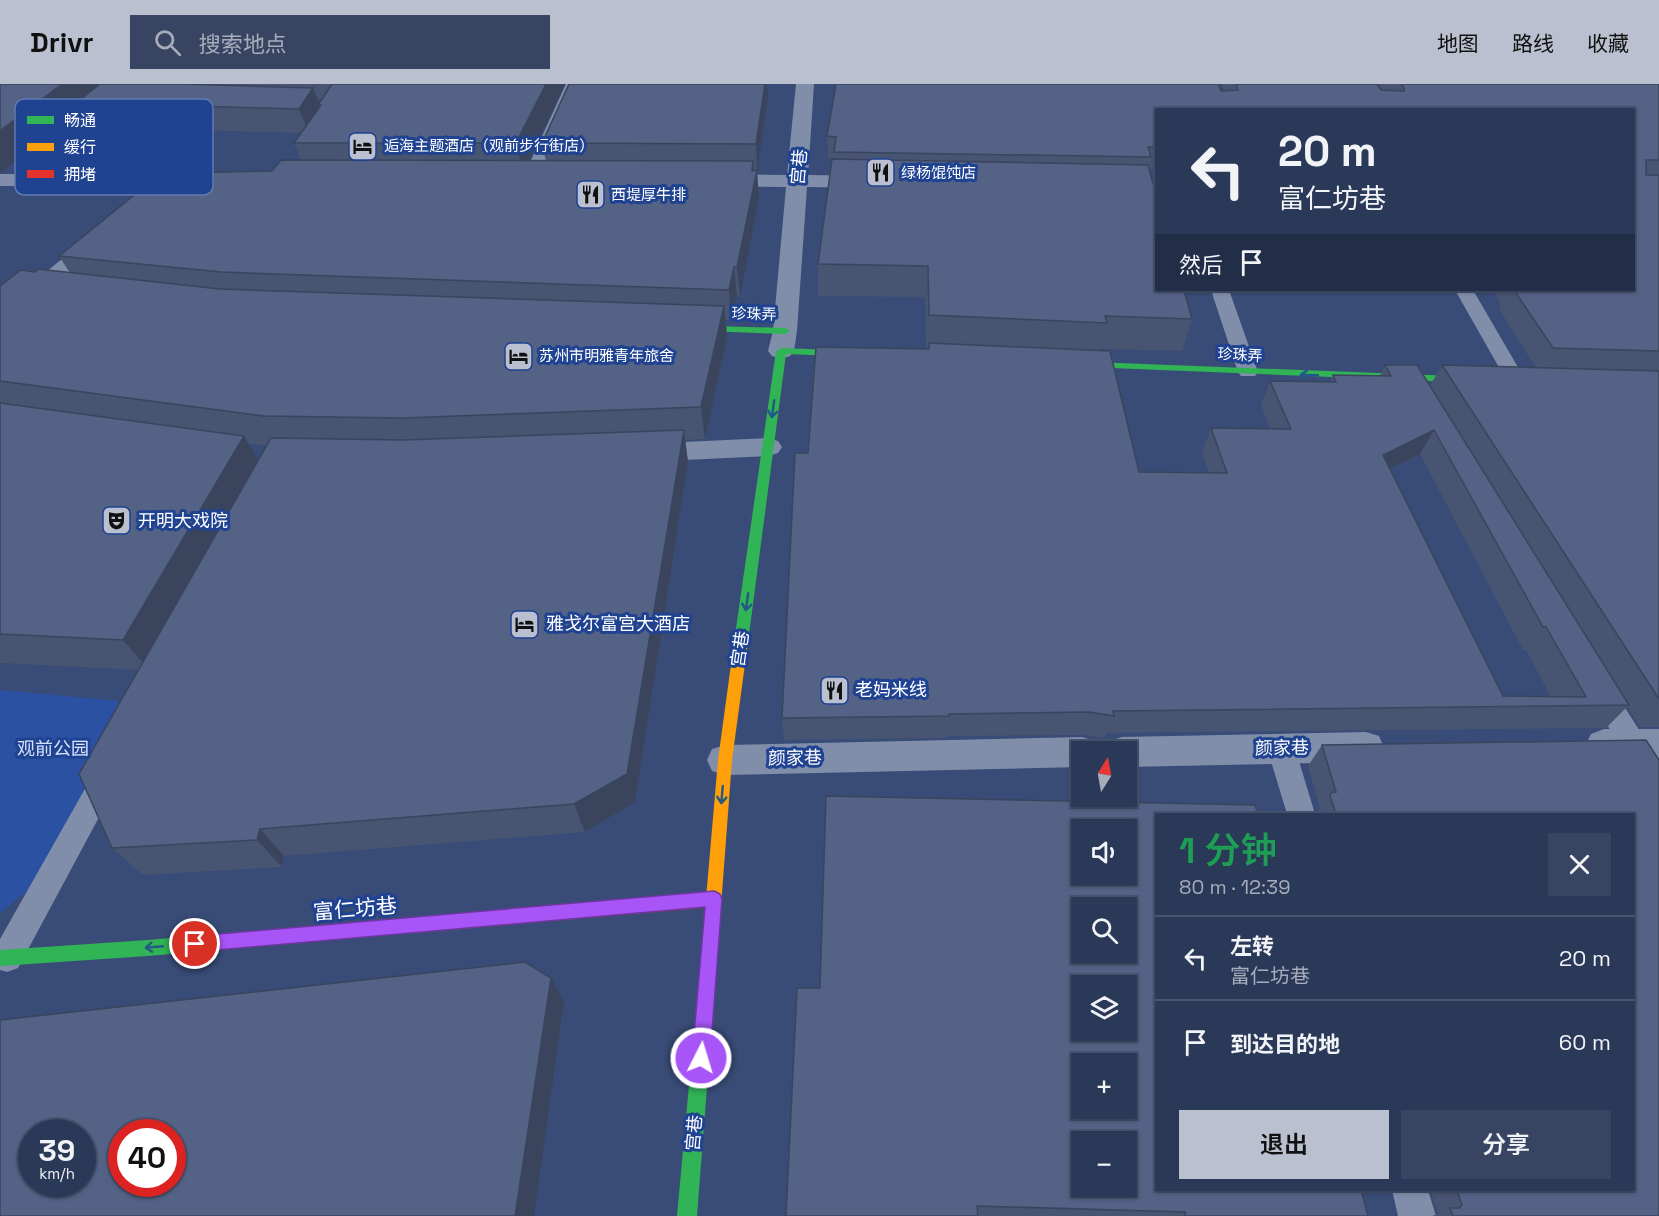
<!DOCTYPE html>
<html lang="zh">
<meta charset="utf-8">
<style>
body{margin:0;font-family:"Space Grotesk","Noto Sans SC",sans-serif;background:#374462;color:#f1f3f6;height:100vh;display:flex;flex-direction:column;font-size:22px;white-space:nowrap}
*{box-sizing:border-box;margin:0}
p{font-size:20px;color:#a6acba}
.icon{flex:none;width:33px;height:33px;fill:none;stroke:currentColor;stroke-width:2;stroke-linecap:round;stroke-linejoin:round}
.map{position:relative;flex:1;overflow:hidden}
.panel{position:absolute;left:1155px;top:729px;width:480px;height:378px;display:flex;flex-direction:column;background:#2b3959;border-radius:0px;box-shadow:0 2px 4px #0004,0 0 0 2px #47536f}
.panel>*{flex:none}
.banner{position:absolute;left:1155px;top:24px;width:480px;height:183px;border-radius:0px;box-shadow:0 2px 4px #0004,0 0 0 2px #47536f;background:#2b3959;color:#f1f3f6;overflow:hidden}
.needle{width:39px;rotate:11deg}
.fabs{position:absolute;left:1071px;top:657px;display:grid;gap:12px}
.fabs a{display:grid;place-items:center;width:66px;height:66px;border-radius:0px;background:#2b3959;box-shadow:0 2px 4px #0004,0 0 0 2px #47536f;font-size:30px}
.speed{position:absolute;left:18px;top:1035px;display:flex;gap:12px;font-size:30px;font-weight:700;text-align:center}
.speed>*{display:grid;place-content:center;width:78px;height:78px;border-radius:50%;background:#2b3959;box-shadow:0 2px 4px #0004,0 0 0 2px #47536f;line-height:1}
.speed small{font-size:15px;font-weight:400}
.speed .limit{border:9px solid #d22;background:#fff;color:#111}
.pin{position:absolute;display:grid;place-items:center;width:51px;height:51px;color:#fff;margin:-26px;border:3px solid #fff;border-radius:50%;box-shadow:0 2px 6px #0007}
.me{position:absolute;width:66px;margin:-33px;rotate:5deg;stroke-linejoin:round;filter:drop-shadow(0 0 4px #0008)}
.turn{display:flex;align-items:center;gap:21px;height:126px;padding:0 24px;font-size:27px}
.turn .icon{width:78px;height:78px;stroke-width:2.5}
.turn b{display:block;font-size:42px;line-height:51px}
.then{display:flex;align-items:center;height:57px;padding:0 24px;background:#0003;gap:12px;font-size:22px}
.round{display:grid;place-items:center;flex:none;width:63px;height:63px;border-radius:0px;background:#374462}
.headline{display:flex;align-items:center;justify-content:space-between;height:102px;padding:0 24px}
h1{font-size:36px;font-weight:600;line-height:45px;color:#1e9e55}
.action{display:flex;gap:12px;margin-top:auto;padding:12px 24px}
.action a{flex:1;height:69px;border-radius:0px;background:#bac0cf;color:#111;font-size:24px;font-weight:600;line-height:69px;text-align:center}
.action a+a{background:#374462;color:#f1f3f6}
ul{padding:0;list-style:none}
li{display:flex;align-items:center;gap:18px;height:84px;padding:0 24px;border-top:2px solid #47536f}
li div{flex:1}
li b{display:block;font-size:22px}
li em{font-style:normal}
header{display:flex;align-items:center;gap:36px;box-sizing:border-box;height:84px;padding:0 30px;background:#bac0cf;color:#111}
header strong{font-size:28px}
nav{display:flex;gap:33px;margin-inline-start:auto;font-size:21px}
.search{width:420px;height:54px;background:#374462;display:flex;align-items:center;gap:15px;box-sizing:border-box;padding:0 21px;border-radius:0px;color:#a6acba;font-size:22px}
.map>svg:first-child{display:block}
.green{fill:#2b51a2}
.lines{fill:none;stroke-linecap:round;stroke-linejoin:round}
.lane{fill:#818eaa;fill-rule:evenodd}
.street{fill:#818eaa;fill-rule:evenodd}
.fast{fill:#30b455;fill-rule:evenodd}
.slow{fill:#ff9f0a;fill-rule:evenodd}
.jam{fill:#e5322d;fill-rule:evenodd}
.wall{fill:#475472;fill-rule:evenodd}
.shaded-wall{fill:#3a455d}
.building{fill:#536285;stroke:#3a455d;stroke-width:1.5;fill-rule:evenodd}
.oneway{stroke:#225985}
.route{fill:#a855f7;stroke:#6d37a1;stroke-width:1.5}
.labels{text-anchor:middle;stroke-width:6;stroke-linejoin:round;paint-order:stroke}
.far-poi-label{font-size:15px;fill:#fff;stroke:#1f4291;text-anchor:start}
.far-street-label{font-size:15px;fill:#fff;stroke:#1f4291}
.street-label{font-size:18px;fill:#fff;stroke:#1f4291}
.poi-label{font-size:18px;fill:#fff;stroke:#1f4291;text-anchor:start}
.park-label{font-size:18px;fill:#d6e1fa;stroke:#1f4291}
.near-street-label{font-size:21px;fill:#fff;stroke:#1f4291}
.key{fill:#1f4291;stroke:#627bb2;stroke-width:1.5}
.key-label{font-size:16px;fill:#fff}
</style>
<header>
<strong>Drivr</strong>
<div class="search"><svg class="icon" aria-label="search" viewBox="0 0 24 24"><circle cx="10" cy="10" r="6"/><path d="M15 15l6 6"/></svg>搜索地点</div>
<nav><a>地图</a><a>路线</a><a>收藏</a></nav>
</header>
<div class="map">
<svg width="1659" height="1132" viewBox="0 0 1659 1132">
<rect width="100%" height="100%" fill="#394c77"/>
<path class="green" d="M0,606L140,619L33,802L0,829Z"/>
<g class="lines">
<path class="lane" d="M1211,206H1229L1258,288L1255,292H1241L1238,288Z
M1455,206H1473L1526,297L1523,301H1509Z
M1599,593L1608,597L1643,652L1647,660L1643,668L1633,671L1623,668L1590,611L1586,604L1590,597Z
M1281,652L1291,656L1295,664L1315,730H1287L1267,664L1271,656Z
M109,676L119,680L123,688L119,696L18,884L7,888L0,886V855L99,680Z
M1392,1106H1428L1436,1132H1398Z"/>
<path class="street" d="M566,0H584L542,96L539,100L532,102L525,100L522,96Z
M796,0H814L808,91L873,92L880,94L883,98L880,102L873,104L807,103L797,247L794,267L790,272L781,275L772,272L768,267L773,247L786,103L714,102L707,100L704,96L707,92L714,90L787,91Z
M0,90H207L214,92L217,96L214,100L207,102H0Z
M101,148L109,150L112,155L109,160L9,242L0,244V225L93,150Z
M768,354L778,357L782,363L778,369L768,372L641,378L631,375L627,369L631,363L641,360Z
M1604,645H1659V675H1604L1591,670L1586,660L1591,650Z
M1366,648L1379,652L1384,663L1379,674L1366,678L1126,683V668H1104L1109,657L1122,653Z
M1082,653L1095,657L1100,668H1082V683L725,691L712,687L707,676L712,665L725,661Z"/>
<path class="fast" d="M681,241L785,244L790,247L785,250L677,246L676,244Z
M781,264L860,267L865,270L860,273L786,270L748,558L746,562H736L734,558L776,267Z
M1067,277L1480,293L1485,296L1480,299L1063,282V278Z
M471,828L477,831L479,836L477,841L471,844L148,872L0,882V866L148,856Z
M711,841L717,843L719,849L697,1132H677L703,849L705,843Z"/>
<path class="slow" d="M741,553L746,554L748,558L732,676L719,849L717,855L711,857L705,855L703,849L718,676L734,558L736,554Z"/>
<path class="jam" d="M714,807L720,810L722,815L720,820L714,823L471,844L465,841L463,836L465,831L471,828Z"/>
</g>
<path class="wall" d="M0,0H565L528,77H546L542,59L768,14L757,88L759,115L740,213L737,212L731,236H726L727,254L705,355L685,356L688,378L635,718L585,748L284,772L282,783L143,791L112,764L138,586L0,579V202L35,188L70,189L59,172L301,76L294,59L301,49L125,44L76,88H34L24,70L2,88H0ZM317,15H322L319,20ZM249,359L267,362L258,376Z
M1222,0H1377L1381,6L1383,7L1378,0H1659V643H1640L1627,623L1606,644L1107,649L1105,654L1082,651L946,652V654L784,656L782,634L808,369L928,265V263H926L925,213L818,212V180L834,75V74H828L827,52L1224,7ZM1156,26H1634V206H1492L1501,220L1499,225L1536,284L1442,281L1430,302L1385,281L1380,292L1333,291L1330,298L1270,297L1261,321L1270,345L1211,344L1202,368L1209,389L1139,388L1100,267V265L1182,267L1192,235L1149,85H1156ZM1420,370L1523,566H1526L1551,613L1503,612L1390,385Z
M1322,661L1659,676V1132H1432L1438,1130L1430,1106H1634V730H1316L1320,724L1308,682Z
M797,904L1368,1132H786Z"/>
<path class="shaded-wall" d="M62,0H102L20,64L24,70L2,88H0V47Z
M546,0H565L523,88L516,59Z
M765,0H767L768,14L757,88L759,115L740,213L737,183L753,77L754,100L757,87L756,60Z
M313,4L320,21H318L321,29L309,49L299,25Z
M112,20L125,44L76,88L62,64Z
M734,183L737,212L731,236L729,206Z
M724,222L727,254L705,355L701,323Z
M684,346L688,378L635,718L585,748L574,720Z
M1434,346L1420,370L1369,395L1383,371Z
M244,352L263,384L149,586L123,556Z
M260,745L284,772L282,783L257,756Z
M551,894L564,917L534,1132H515Z"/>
<path class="building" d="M0,0H62L0,47Z
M100,0H182L313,4L299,25L112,20L62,64H20Z
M332,0H546L516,59H294L321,21H318Z
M569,0H765L756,60L542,59Z
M836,0H1218L1221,7L1238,6L1236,0H1377L1381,6L1404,7V4L1401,0H1659V76H1646V91H1659V267L1553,264L1514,206H1634V26H1156V63H1148L1151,73L834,68L836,53L827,52Z
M832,75L1148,81L1156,110V206H1184L1192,235L1105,232L1107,239L929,231L928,182L818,180Z
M281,76L753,77L752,87L757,86L737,183H734L729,206L221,188L59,172L148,100L186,89L272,87Z
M38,185L220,205L724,222L701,323L403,334L264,332L0,297V202L21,186L35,188Z
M929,259L1110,267L1139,388L1227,389L1211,344L1291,345L1270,297L1336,298L1333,291L1391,292L1385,281H1417L1629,621L1113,627L1114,632L1090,628L949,630V632L782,634L795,369H808L816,263L929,265ZM1434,346L1543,543H1546L1586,613L1503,612L1383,371Z
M1442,281L1659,287V615Z
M0,319L244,352L123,556L0,550Z
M684,346L627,690L574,720L260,745L257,756L112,764L79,690L271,354L403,356Z
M1646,656L1659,676V1132H1453L1450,1124H1460L1462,1121L1457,1106H1634V730H1336L1330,712L1332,708H1336L1322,661Z
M826,712L1255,721L1258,730H1156V1106H1361L1368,1132H1185V1128L977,1122L978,1132H786L797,904H820ZM1082,746H1126V790H1082ZM1082,824H1126V868H1082ZM1082,902H1126V946H1082ZM1082,980H1126V1024H1082ZM1082,1058H1126V1102H1082Z
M525,878L551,894L515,1132H0V936ZM32,1048H82V1100H32ZM122,1048H172V1100H122Z"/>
<defs><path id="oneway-shaft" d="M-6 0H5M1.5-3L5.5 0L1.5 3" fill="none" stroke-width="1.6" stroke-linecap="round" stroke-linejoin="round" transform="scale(1.5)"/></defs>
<g class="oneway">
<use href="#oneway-shaft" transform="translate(1309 291) rotate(-178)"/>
<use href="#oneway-shaft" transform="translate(773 325) rotate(98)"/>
<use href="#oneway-shaft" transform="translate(747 518) rotate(98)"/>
<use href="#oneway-shaft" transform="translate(722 711) rotate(95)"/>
<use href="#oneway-shaft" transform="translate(154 863) rotate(175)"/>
</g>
<path class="route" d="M714,807L720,810L722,815L710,974L707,980L701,983L694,980L692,974L705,823L195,868L189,865L187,860L189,854L195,852Z"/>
<defs>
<symbol id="hotel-square" viewBox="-11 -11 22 22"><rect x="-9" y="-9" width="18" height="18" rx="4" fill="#bac0cf" stroke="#1f4291"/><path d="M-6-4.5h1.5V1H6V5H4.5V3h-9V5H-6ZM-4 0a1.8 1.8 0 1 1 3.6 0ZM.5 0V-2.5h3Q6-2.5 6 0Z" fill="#111"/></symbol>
<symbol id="restaurant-square" viewBox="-11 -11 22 22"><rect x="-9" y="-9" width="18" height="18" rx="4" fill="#bac0cf" stroke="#1f4291"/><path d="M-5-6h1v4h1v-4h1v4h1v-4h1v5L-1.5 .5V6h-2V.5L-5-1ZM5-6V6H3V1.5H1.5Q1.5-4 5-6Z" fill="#111"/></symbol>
<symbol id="theatre-square" viewBox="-11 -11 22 22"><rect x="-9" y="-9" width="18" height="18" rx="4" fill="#bac0cf" stroke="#1f4291"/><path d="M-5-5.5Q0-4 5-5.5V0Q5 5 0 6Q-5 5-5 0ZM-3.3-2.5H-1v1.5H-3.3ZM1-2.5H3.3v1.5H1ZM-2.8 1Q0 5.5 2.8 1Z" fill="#111"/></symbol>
</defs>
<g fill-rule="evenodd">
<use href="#hotel-square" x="346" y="46" width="33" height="33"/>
<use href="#restaurant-square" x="864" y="72" width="33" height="33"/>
<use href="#restaurant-square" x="574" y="94" width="33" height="33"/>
<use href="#hotel-square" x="502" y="256" width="33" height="33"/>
<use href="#theatre-square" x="100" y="420" width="33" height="33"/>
<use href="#hotel-square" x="508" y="524" width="33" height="33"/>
<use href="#restaurant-square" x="818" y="590" width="33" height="33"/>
</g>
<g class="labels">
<g class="far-poi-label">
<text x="384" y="67">逅海主题酒店（观前步行街店）</text>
<text x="901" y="94">绿杨馄饨店</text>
<text x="611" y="116">西堤厚牛排</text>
<text x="539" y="277">苏州市明雅青年旅舍</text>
</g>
<g class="far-street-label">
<text transform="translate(754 230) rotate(2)" y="5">珍珠弄</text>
<text transform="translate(1240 271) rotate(3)" y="5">珍珠弄</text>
</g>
<g class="street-label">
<text transform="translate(799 83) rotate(-85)" y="6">宫巷</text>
<text transform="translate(740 565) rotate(-82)" y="6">宫巷</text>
<text transform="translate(1282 664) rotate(-1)" y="6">颜家巷</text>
<text transform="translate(795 674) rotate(-1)" y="6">颜家巷</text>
<text transform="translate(694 1049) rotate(-85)" y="6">宫巷</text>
</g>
<g class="poi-label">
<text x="138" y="443">开明大戏院</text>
<text x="546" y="546">雅戈尔富宫大酒店</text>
<text x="855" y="612">老妈米线</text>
</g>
<g class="park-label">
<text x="53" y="671">观前公园</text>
</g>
<g class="near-street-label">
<text transform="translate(355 825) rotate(-5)" y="7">富仁坊巷</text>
</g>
</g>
<rect x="15" y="15" width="198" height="96" rx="9" class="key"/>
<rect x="27" y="32" width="27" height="8" fill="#30b455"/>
<rect x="27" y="59" width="27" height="8" fill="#ff9f0a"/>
<rect x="27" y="86" width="27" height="8" fill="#e5322d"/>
<g class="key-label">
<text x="64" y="42">畅通</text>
<text x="64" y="69">缓行</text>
<text x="64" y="96">拥堵</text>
</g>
</svg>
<div class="fabs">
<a><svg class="needle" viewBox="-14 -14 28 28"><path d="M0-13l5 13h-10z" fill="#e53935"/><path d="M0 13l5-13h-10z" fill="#a6acba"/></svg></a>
<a><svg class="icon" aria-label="sound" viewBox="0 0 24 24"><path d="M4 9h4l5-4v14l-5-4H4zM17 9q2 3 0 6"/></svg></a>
<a><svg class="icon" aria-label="search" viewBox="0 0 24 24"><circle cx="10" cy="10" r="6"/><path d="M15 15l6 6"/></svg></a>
<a><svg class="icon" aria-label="layers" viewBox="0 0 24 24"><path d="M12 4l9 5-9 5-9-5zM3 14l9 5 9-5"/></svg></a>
<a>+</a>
<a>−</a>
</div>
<div class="speed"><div>39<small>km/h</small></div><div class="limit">40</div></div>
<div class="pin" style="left:195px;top:860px;background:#d93025"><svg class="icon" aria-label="arrive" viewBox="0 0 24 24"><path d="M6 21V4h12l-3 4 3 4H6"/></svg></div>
<svg class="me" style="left:701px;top:974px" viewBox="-20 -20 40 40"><circle r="17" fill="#a855f7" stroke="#fff" stroke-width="3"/><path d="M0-11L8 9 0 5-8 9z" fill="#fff"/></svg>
<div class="banner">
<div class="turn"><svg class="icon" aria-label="left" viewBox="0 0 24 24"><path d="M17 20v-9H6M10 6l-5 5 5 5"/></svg><div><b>20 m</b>富仁坊巷</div></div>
<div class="then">然后<svg class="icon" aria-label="arrive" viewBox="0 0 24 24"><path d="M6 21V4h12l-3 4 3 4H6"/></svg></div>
</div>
<section class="panel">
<div class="headline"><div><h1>1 分钟</h1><p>80 m · 12:39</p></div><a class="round"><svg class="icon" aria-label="close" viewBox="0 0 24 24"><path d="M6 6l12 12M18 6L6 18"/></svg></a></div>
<ul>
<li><svg class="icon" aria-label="left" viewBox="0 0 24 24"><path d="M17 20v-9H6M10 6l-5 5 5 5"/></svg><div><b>左转</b><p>富仁坊巷</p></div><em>20 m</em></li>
<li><svg class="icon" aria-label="arrive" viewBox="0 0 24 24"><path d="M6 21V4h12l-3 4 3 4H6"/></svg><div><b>到达目的地</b></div><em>60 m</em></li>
</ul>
<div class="action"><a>退出</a><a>分享</a></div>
</section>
</div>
